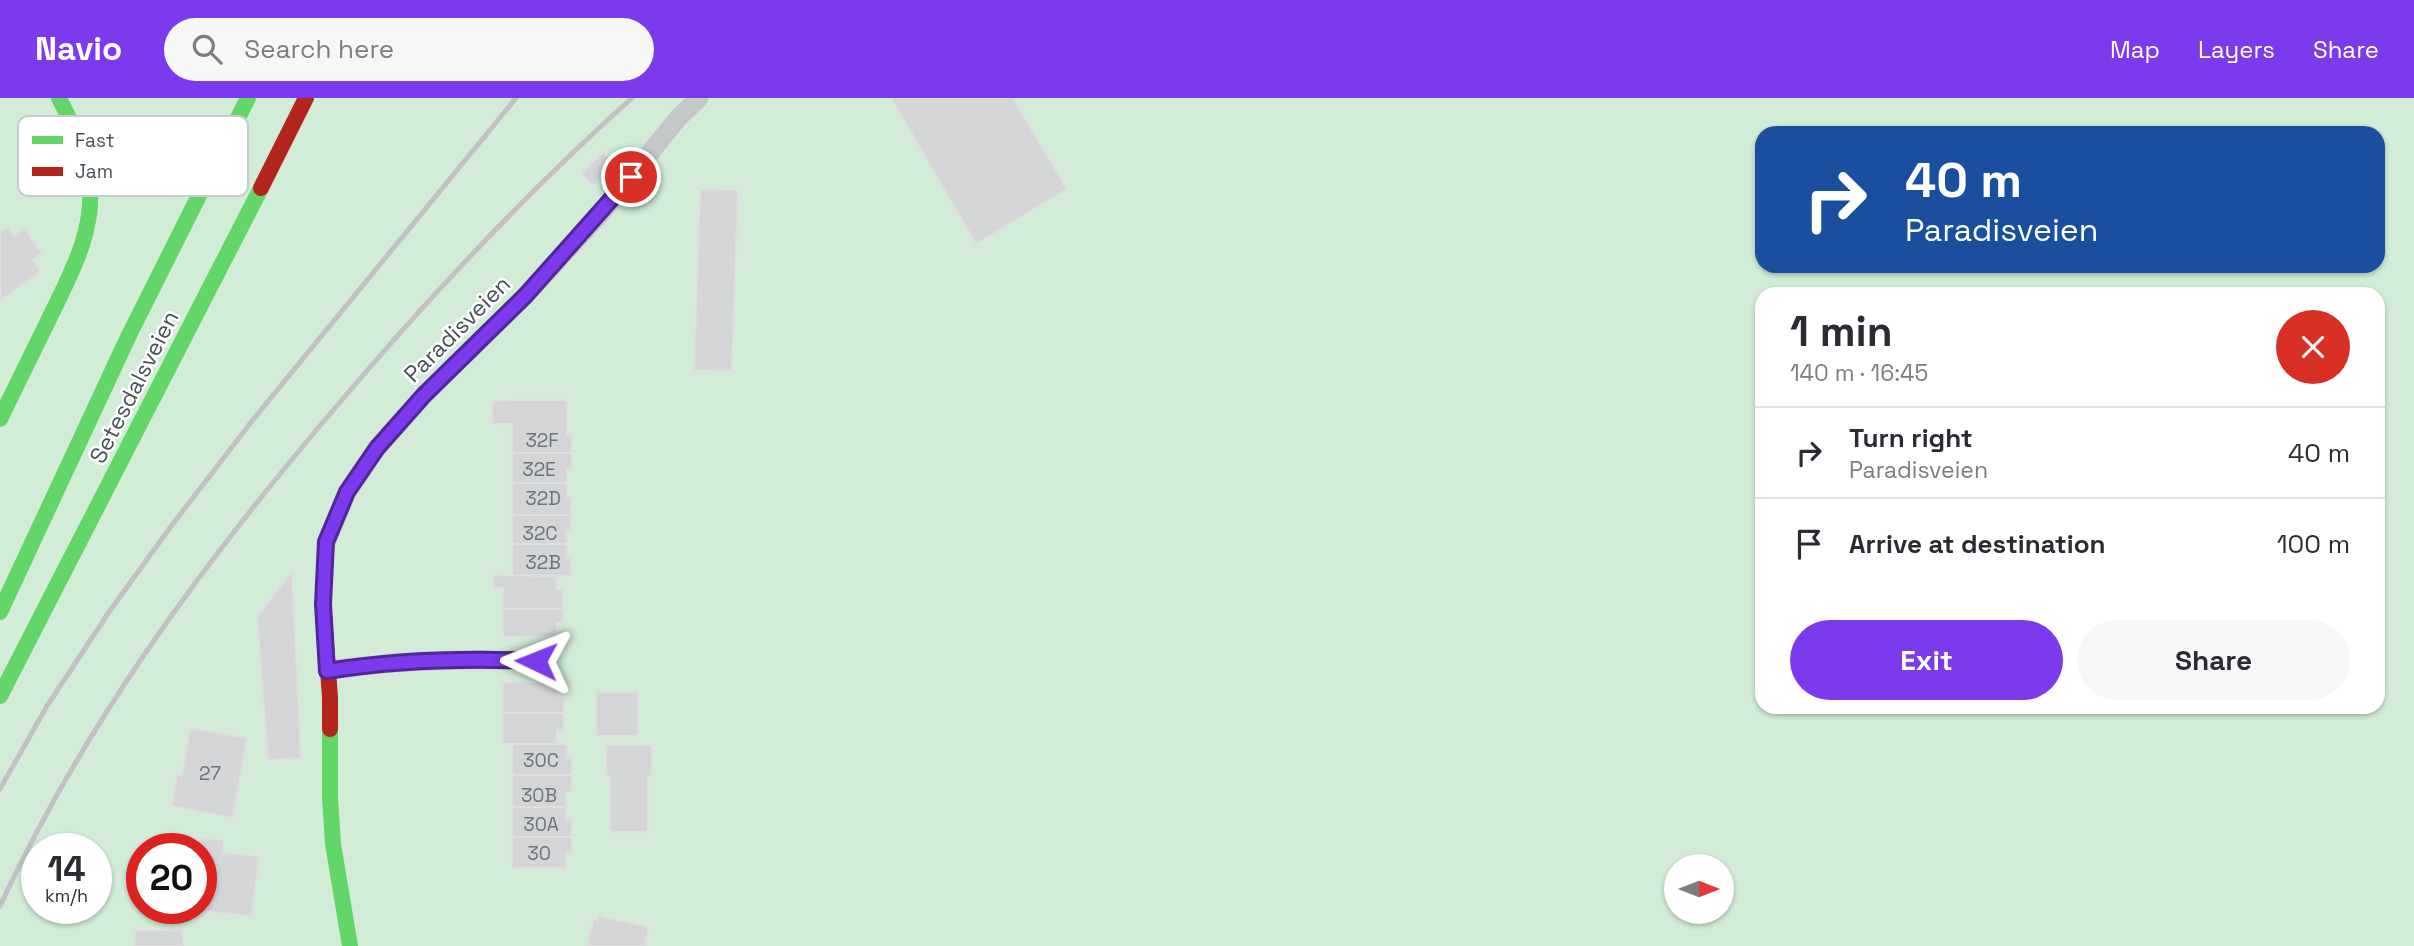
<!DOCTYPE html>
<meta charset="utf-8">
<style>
body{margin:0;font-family:"Space Grotesk",sans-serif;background:#f7f7f7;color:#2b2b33;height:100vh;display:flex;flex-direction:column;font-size:26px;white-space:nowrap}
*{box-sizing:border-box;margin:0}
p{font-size:23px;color:#7c7c81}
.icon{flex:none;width:38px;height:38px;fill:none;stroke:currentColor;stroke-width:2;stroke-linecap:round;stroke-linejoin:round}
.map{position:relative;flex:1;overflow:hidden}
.side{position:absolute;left:1755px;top:189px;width:630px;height:427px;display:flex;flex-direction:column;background:#fff;border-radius:21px;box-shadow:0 2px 5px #0004}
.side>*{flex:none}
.guide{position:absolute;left:1755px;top:28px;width:630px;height:147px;border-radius:21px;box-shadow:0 2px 5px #0004;background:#1a4fa0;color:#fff;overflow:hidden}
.needle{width:46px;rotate:90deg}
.buttons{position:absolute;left:1664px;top:756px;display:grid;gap:14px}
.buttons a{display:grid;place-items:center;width:70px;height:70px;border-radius:50%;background:#fff;box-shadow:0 2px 5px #0004;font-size:35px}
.speed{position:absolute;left:21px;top:735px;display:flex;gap:14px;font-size:35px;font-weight:700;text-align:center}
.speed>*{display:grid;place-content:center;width:91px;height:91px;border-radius:50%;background:#fff;box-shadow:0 2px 5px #0004;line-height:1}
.speed small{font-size:18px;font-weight:400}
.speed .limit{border:10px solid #d22;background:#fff;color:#111}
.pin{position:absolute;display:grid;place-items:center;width:60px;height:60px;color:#fff;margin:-30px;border:4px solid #fff;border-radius:50%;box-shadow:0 2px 7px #0007}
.me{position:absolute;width:77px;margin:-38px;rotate:272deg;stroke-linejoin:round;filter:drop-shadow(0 0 5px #0008)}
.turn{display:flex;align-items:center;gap:24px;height:147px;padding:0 35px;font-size:32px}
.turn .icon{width:91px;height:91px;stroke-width:2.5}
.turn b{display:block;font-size:49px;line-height:60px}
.round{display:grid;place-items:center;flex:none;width:74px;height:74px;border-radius:37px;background:#f7f7f7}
.overview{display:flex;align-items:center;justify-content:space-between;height:119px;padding:0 35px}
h1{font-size:42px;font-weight:700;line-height:52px}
.action{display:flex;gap:14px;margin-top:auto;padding:14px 35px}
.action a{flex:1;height:80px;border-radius:42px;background:#7c3aed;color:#fff;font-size:28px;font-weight:700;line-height:80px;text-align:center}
.action a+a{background:#f7f7f7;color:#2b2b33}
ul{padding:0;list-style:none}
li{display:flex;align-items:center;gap:21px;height:91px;padding:0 35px;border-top:2px solid #e1e1e2}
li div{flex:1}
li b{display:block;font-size:26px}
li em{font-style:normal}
header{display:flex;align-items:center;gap:42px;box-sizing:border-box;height:98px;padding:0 35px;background:#7c3aed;color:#fff}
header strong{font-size:33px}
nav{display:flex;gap:38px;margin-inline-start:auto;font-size:24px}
.search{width:490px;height:63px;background:#f7f7f7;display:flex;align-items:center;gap:18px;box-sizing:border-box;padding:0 24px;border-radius:38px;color:#7c7c81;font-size:26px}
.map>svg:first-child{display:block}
.green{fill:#d2ecd8;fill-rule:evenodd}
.building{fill:#d4d5d6;stroke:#dfdfe0;stroke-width:2}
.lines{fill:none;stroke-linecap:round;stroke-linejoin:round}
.lane{stroke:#c5c8c9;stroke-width:19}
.fast{stroke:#63d668;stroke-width:16}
.jam{stroke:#b3261e;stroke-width:16}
.rail{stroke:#c0c2c4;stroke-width:5}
.route-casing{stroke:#51269a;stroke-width:18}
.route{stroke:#7c3aed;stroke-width:12}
.labels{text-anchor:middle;stroke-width:5;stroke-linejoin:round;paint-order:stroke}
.number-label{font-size:19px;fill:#6b747a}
.street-label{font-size:23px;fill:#465259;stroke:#fff}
.key{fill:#fff;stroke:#c8cbcd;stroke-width:2}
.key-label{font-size:19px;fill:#465259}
</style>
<header>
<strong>Navio</strong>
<div class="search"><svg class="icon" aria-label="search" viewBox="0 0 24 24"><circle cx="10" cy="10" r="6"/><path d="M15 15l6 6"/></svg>Search here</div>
<nav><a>Map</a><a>Layers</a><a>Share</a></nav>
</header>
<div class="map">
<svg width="2414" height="848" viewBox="0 0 2414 848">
<rect width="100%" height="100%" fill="#eeeded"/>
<path class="green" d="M0,0H2414V848H0ZM1762,35H2378V168H1762ZM1762,196H2378V609H1762ZM37,751H96V810H37ZM142,751H201V810H142ZM1676,768H1722V814H1676Z"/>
<path class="building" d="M891,0H1013L1067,91L976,146Z
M603,54L616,67L592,88L581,75Z
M700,91L738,92L732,273L694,272Z
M8,129L14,138L24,130L42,155L32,162L41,173L0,203V135Z
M512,302H567V337H572V355H512V326H492V303Z
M512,355H572V371H567V385H512Z
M512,385H567V399H571V417H512Z
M512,417H571V433H567V446H512Z
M512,446H567V460H571V478L512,477Z
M292,473L301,660L268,662L257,519Z
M493,477L557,478V491H563V511H503V490H493Z
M503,511H563V525H557V539H503Z
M503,584H557V599H564V615H503Z
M596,594H638V638H596Z
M503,615H564V632H557V646H503Z
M190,630L247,640L233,720L172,708L177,676L182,677Z
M512,646H567V660H572V677H512Z
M606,647H652V678H648V734H610V678H606Z
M512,677H572V694H566V709H512Z
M512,709H566V722H572V739H512Z
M512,739H572V755H566V770H512Z
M199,740L224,742L223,755L259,758L252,818L203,813L208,771L201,770V751H198Z
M599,818L649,829L645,848H587L593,821L597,822Z
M135,832H183V848H135Z"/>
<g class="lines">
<path class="lane" d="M326,445L347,394L377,350L424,297L525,198L602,114L679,19L699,0
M327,573C396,562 466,560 536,563"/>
<path class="fast" d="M0,321C16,289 31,257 47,225C69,179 97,132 89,79C84,50 72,26 59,0
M0,514L130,235L248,0
M0,598L261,90
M330,631V699L333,746L350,848"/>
<path class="jam" d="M261,90L306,0
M326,445L323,506L330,599V631"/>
<path class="rail" d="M0,691L47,608L109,514L169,431L252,323L516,0
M0,808C81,633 195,476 319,329C416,213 519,101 632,0"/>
</g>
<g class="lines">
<defs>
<path id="route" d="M536,563C466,560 396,562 327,573L323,506L326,444L347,394L377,350L424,297L525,198L631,79"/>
</defs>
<use href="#route" class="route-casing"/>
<use href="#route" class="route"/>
</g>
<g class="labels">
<g class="number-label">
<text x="542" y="349">32F</text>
<text x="539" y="378">32E</text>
<text x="543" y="407">32D</text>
<text x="540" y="442">32C</text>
<text x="543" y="471">32B</text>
<text x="541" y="669">30C</text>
<text x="210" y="682">27</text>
<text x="539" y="704">30B</text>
<text x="541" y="733">30A</text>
<text x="539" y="762">30</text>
</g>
<g class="street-label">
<text transform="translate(457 231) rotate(-45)" y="8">Paradisveien</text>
<text transform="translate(134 289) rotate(-63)" y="8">Setesdalsveien</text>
</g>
</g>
<rect x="18" y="18" width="230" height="80" rx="10" class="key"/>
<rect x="32" y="38" width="31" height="8" fill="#63d668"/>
<rect x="32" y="69" width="31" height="9" fill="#b3261e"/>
<g class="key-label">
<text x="75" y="49">Fast</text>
<text x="75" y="80">Jam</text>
</g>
</svg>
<div class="buttons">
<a><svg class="needle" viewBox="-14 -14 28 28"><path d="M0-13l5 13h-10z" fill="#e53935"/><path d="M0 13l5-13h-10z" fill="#7c7c81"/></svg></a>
</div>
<div class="speed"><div>14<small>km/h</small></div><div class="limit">20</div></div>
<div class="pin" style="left:631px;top:79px;background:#d93025"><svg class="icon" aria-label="arrive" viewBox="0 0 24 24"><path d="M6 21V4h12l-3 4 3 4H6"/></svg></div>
<svg class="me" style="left:536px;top:563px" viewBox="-20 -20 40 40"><path d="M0-17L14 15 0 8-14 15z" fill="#7c3aed" stroke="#fff" stroke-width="4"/></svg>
<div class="guide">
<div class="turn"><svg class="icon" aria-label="right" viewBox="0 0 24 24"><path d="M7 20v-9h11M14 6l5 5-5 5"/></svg><div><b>40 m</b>Paradisveien</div></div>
</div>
<section class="side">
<div class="overview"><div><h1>1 min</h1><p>140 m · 16:45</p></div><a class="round" style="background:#d93025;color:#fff"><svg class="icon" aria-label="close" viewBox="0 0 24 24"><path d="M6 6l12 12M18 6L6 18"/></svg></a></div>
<ul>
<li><svg class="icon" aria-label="right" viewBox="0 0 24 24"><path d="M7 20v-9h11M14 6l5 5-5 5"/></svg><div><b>Turn right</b><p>Paradisveien</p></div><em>40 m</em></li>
<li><svg class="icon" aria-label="arrive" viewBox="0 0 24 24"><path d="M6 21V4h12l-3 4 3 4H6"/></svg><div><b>Arrive at destination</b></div><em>100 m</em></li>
</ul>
<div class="action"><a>Exit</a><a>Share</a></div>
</section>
</div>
